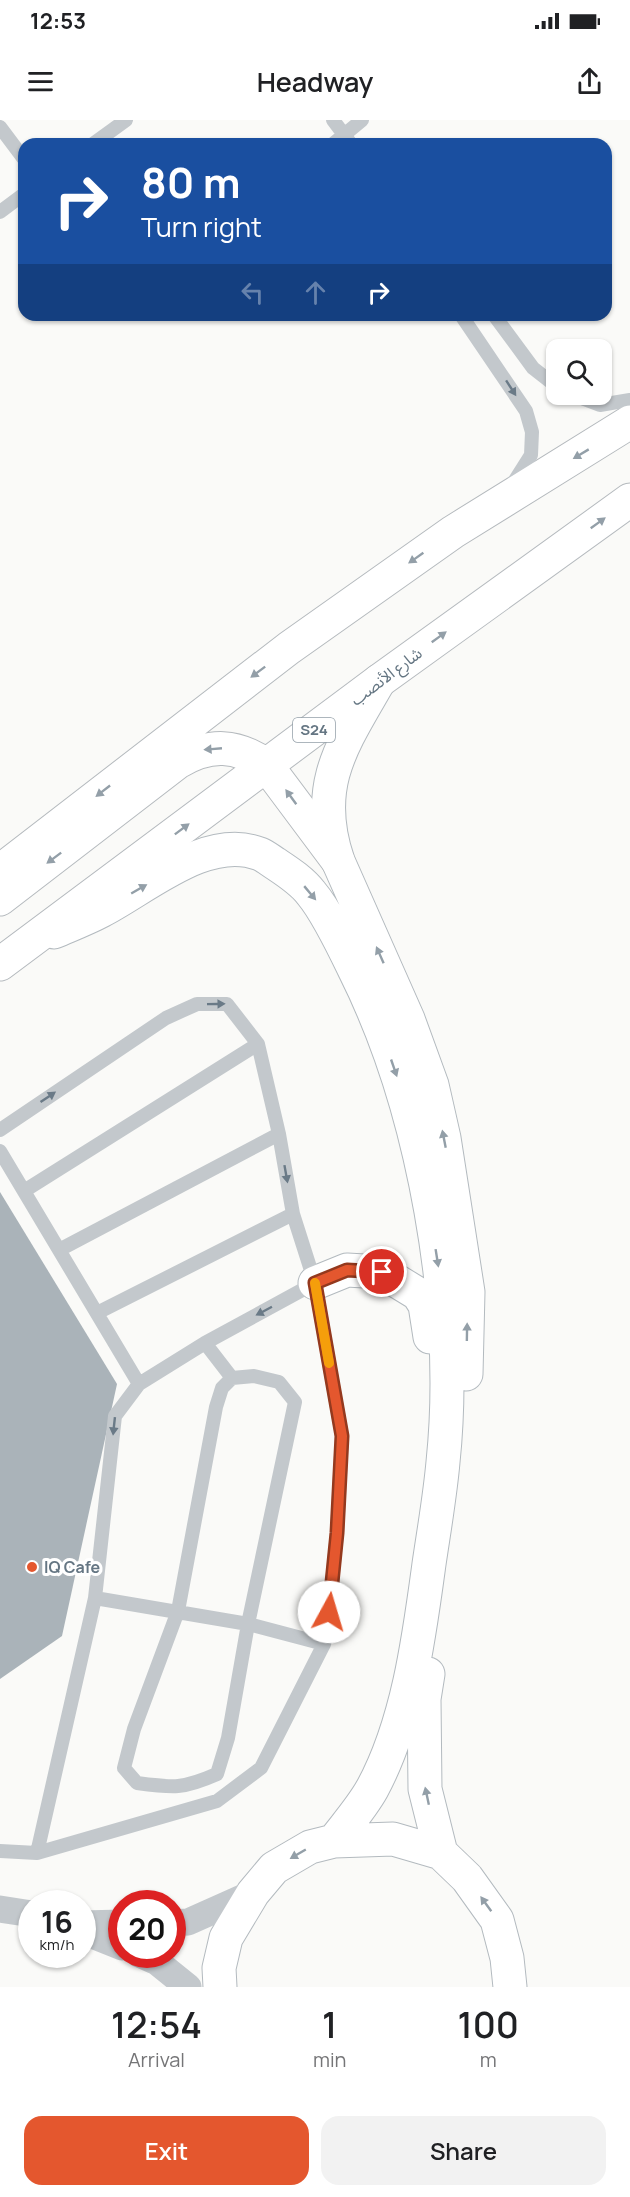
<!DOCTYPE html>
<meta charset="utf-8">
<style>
body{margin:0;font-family:Manrope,"Noto Sans Arabic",sans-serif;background:#f2f2f2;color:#202124;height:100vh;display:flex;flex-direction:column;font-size:22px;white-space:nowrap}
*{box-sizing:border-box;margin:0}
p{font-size:20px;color:#757577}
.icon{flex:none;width:33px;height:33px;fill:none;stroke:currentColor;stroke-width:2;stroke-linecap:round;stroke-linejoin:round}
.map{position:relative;height:1867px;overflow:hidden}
.drawer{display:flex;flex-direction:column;background:#fff;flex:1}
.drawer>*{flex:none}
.hud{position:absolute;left:18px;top:18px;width:594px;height:183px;border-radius:18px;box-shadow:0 2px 4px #0004;background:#1a4fa0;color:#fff;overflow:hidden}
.fabs{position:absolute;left:546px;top:219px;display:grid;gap:12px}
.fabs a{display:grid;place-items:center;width:66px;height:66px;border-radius:12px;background:#fff;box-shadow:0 2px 4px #0004;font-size:30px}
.speed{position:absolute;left:18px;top:1770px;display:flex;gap:12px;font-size:30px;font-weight:700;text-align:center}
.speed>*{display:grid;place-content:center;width:78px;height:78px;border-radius:50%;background:#fff;box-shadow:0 2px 4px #0004;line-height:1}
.speed small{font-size:15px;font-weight:400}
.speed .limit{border:9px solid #d22;background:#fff;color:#111}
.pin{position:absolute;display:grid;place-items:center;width:51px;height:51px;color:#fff;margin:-26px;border:3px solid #fff;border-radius:50%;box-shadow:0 2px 6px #0007}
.me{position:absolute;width:66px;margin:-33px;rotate:6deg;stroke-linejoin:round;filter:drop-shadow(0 0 4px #0008)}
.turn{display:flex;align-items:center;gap:21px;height:126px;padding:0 24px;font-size:27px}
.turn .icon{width:78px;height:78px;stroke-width:2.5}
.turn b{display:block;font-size:42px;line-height:51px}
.lanes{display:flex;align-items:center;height:57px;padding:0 24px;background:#0003;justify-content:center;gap:30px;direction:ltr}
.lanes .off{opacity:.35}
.eta{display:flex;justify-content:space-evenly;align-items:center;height:102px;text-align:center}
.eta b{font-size:36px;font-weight:600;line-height:42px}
.button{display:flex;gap:12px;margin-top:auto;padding:12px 24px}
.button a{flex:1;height:69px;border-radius:18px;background:#e4572e;color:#fff;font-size:24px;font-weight:600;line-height:69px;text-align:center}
.button a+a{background:#f2f2f2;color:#202124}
.status{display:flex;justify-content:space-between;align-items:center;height:42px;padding:0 30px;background:#fff;direction:ltr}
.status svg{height:16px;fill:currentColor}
header{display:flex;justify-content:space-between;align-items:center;height:78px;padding:0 24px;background:#fff;font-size:27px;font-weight:600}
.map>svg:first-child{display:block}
.building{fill:#aab3b9}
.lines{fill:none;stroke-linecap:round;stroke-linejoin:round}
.secondary-casing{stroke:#b3babf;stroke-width:35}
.primary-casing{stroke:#b5babe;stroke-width:35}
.lane{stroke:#c3c8cc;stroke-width:14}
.street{stroke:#c3c8cc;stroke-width:27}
.secondary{stroke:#fff;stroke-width:33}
.primary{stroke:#fff;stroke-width:33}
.oneway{fill:#6a7a87}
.oneway2{fill:#939fa8}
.route-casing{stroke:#94391e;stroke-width:15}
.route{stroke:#e4572e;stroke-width:10}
.slow{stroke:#f59e0b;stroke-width:10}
.poi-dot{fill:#e4572e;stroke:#fff;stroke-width:2}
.labels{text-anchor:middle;stroke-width:6;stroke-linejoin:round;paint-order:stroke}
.shield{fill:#fff;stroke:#939fa8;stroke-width:1.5}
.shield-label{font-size:15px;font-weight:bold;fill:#657683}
.street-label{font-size:16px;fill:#657683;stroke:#fff}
.poi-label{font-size:16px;font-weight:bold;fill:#657683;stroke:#fff;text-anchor:start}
</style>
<div class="status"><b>12:53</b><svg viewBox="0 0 49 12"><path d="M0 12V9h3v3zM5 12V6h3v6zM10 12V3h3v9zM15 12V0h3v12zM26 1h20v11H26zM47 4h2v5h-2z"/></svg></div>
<header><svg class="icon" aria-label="menu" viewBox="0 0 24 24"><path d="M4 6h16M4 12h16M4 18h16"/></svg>Headway<svg class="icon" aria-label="share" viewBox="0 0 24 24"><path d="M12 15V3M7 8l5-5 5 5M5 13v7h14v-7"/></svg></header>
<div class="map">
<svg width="630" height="1867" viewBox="0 0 630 1867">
<rect width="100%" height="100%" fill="#fafaf8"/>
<path class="building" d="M0,1072L117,1264L62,1516L0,1559Z"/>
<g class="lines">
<defs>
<path id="secondary" d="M379,561C343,624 312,665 338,741L408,899L432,965L444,1018L468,1172L466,1254
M54,812C70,805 86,799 101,791C146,768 207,713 260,734C265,736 271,741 276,744C288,752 302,761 311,773C327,792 344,828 355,851C424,989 459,1189 443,1342C440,1376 434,1410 429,1444C419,1518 408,1603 372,1669C362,1687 347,1704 334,1721
M315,1163L347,1150L382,1152L418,1174L425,1185L430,1217
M428,1554L424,1579L425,1669L441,1733
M220,1867L219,1848L226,1818L253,1773L274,1748L310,1727L334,1721L393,1719L441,1733L467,1758L497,1800L507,1838L510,1867"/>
<path id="primary" d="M0,751L289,528L453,412L630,302
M0,779L178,642C210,623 237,624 267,646L338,741
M0,844L379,561L630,380"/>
</defs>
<use href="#secondary" class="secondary-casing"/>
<use href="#primary" class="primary-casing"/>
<path class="lane" d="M333,0L351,24
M0,7L24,39
M93,24L126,0
M333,24L362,0
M0,92L24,74
M461,195L526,291L532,312L531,335L512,365
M494,195L533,248L556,266
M571,274L600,285L630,280
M0,1010L166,898L197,884H227L258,924L279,1014L293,1094L315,1163L342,1316L337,1413L327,1512L324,1524L261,1648L217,1681L37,1733L0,1731
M0,1031L139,1264
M24,1071L258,924
M59,1130L279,1014
M97,1193L293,1094
M205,1223L232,1258
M254,1256L279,1262L295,1282L248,1504L228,1618L217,1654C183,1669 174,1668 137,1663L124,1648L134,1609L178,1491L216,1287L222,1268L232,1258Z
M95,1478L248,1504L324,1524
M37,1733L95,1478L115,1296L139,1264L205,1223L315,1163"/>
<path class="street" d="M0,1789L32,1794
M172,1803L188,1802L253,1773
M82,1804L122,1803
M82,1811L122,1827
M139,1834L157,1842L188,1867"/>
<use href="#secondary" class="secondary"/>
<use href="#primary" class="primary"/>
</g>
<defs><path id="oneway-solid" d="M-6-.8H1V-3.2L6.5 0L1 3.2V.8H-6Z" transform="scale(1.5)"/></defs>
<g class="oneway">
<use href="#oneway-solid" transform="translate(511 268) rotate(57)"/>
<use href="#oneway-solid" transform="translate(216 884) rotate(-1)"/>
<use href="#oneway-solid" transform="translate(48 977) rotate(-34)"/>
<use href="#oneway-solid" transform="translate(286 1054) rotate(80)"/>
<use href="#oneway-solid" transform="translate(264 1191) rotate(152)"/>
<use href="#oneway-solid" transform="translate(114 1306) rotate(96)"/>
</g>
<g class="oneway2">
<use href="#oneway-solid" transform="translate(581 334) rotate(149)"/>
<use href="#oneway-solid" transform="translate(598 403) rotate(-36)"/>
<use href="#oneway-solid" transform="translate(416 438) rotate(145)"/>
<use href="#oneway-solid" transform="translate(439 517) rotate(-36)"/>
<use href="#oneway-solid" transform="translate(258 552) rotate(143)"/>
<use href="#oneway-solid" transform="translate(213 629) rotate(175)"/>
<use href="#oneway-solid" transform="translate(103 671) rotate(142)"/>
<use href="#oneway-solid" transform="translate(291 677) rotate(-126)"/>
<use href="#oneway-solid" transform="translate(182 709) rotate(-37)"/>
<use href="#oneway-solid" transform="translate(54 738) rotate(143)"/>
<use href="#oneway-solid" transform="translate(139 769) rotate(-30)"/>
<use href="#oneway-solid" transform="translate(310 773) rotate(50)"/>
<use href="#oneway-solid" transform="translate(380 835) rotate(-114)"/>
<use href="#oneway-solid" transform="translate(394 948) rotate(71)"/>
<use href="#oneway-solid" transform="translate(444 1019) rotate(-101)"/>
<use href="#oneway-solid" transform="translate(437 1138) rotate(81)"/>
<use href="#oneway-solid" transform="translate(467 1212) rotate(-89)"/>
<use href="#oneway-solid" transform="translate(427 1676) rotate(-102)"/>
<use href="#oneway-solid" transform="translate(298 1734) rotate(150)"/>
<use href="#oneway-solid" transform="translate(486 1784) rotate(-126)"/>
</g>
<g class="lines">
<defs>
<path id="route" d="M329,1492L337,1413L342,1316L315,1163L347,1150L382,1152"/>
</defs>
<use href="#route" class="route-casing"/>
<use href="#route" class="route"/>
<path class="slow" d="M315,1163L329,1243"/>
</g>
<circle class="poi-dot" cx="32" cy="1447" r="6"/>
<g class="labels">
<rect class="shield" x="293" y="598" width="42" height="24" rx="4.5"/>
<g class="shield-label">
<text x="314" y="615">S24</text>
</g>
<g class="street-label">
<text transform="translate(386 556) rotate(-37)" y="6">شارع الأنصب</text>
</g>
<g class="poi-label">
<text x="44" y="1453">IQ Cafe</text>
</g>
</g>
</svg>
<div class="fabs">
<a><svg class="icon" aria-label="search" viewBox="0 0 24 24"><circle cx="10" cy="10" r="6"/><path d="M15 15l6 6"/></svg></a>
</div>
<div class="speed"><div>16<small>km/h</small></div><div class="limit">20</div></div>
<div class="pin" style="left:382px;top:1152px;background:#d93025"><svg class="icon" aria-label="arrive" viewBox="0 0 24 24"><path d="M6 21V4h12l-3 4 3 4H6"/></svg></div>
<svg class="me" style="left:329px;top:1492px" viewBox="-20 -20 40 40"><circle r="19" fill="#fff"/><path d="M0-13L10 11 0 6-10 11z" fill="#e4572e"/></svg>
<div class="hud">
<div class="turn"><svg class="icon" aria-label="right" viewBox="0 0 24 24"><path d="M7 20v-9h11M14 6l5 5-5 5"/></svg><div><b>80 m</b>Turn right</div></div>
<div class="lanes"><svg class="icon off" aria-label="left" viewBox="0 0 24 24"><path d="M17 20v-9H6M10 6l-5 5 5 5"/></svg><svg class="icon off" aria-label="ahead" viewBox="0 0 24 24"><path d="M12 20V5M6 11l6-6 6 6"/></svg><svg class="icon" aria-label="right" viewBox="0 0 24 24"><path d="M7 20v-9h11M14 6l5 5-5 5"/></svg></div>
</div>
</div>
<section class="drawer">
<div class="eta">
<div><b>12:54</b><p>Arrival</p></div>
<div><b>1</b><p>min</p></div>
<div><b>100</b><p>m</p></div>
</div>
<div class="button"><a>Exit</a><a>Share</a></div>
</section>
